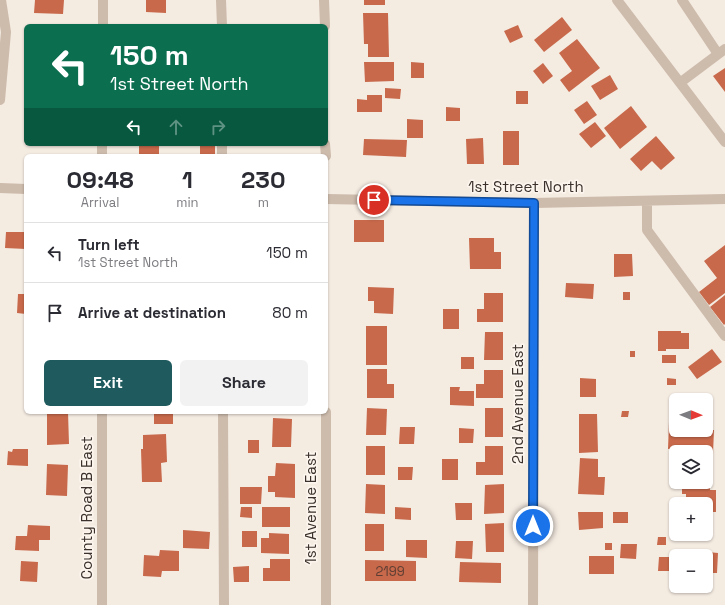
<!DOCTYPE html>
<meta charset="utf-8">
<style>
body{margin:0;font-family:"Space Grotesk",sans-serif;background:#f2f2f3;color:#2b2b33;height:100vh;display:flex;flex-direction:column;font-size:15px;white-space:nowrap}
*{box-sizing:border-box;margin:0}
p{font-size:13px;color:#7c7c81}
.icon{flex:none;width:22px;height:22px;fill:none;stroke:currentColor;stroke-width:2;stroke-linecap:round;stroke-linejoin:round}
.map{position:relative;flex:1;overflow:hidden}
.panel{position:absolute;left:24px;top:154px;width:304px;height:260px;display:flex;flex-direction:column;background:#fff;border-radius:6px;box-shadow:0 1px 3px #0004}
.panel>*{flex:none}
.top-card{position:absolute;left:24px;top:24px;width:304px;height:122px;border-radius:6px;box-shadow:0 1px 3px #0004;background:#0b6e4f;color:#fff;overflow:hidden}
.needle{width:26px;rotate:91deg}
.tools{position:absolute;left:669px;top:393px;display:grid;gap:8px}
.tools a{display:grid;place-items:center;width:44px;height:44px;border-radius:6px;background:#fff;box-shadow:0 1px 3px #0004;font-size:20px}
.pin{position:absolute;display:grid;place-items:center;width:34px;height:34px;color:#fff;margin:-17px;border:2px solid #fff;border-radius:50%;box-shadow:0 1px 4px #0007}
.me{position:absolute;width:44px;margin:-22px;rotate:0deg;stroke-linejoin:round;filter:drop-shadow(0 0 3px #0008)}
.turn{display:flex;align-items:center;gap:14px;height:84px;padding:0 20px;font-size:18px}
.turn .icon{width:52px;height:52px;stroke-width:2.5}
.turn b{display:block;font-size:28px;line-height:34px}
.lanes{display:flex;align-items:center;height:38px;padding:0 20px;background:#0003;justify-content:center;gap:20px;direction:ltr}
.lanes .off{opacity:.35}
.eta{display:flex;justify-content:space-evenly;align-items:center;height:68px;text-align:center}
.eta b{font-size:24px;font-weight:600;line-height:28px}
.cta{display:flex;gap:8px;margin-top:auto;padding:8px 20px}
.cta a{flex:1;height:46px;border-radius:6px;background:#1f5a5e;color:#fff;font-size:16px;font-weight:600;line-height:46px;text-align:center}
.cta a+a{background:#f2f2f3;color:#2b2b33}
ul{padding:0;list-style:none}
li{display:flex;align-items:center;gap:12px;height:60px;padding:0 20px;border-top:1px solid #e1e1e2}
li div{flex:1}
li b{display:block;font-size:15px}
li em{font-style:normal}
.map>svg:first-child{display:block}
.building{fill:#c8694b}
.lines{fill:none;stroke-linecap:round;stroke-linejoin:round}
.minor{stroke:#cdbbac;stroke-width:10}
.route-casing{stroke:#114b97;stroke-width:10}
.route{stroke:#1a73e8;stroke-width:7}
.labels{text-anchor:middle;stroke-width:3.5;stroke-linejoin:round;paint-order:stroke}
.number-label{font-size:13px;fill:#5e3e33}
.street-label{font-size:15px;fill:#3b302b;stroke:#fbf5ee}
</style>
<div class="map">
<svg width="725" height="605" viewBox="0 0 725 605">
<rect width="100%" height="100%" fill="#f4ebe1"/>
<path class="building" d="M35,0H64L63,14L34,13Z
M146,0H166V13L146,12Z
M364,0H385V5H364Z
M363,13H388L389,57H368V44H364Z
M562,17L572,30L544,52L534,40Z
M518,25L523,37L510,43L504,31Z
M577,39L600,68L569,92L560,80L572,71L559,53Z
M364,62H394V81L365,82Z
M411,62L424,63V78H411Z
M543,63L553,76L543,84L533,71Z
M725,68V92L713,76Z
M610,75L618,89L600,100L591,86Z
M385,88L401,89L400,99L385,98Z
M516,91H528V104H516Z
M367,95H382V112H357V99L367,100Z
M587,101L597,115L584,124L574,110Z
M631,106L647,127L620,149L604,128Z
M446,107L460,108V121H446Z
M407,119L423,120V138H407Z
M595,122L606,136L591,148L579,134Z
M503,131H519V165H503Z
M656,136L675,158L661,170L652,161L641,171L630,159Z
M483,138L484,164H467L466,139Z
M364,139L407,140L406,157L363,155Z
M139,144H159V156H139Z
M200,144H215V156H200Z
M354,220H384V242H354Z
M6,232H26V249L5,248Z
M469,238H494V252H501V269H470Z
M725,245V293L709,305L699,292L717,278L704,261Z
M614,254H632L633,276L614,277Z
M566,283L594,284L593,299L565,297Z
M368,287L394,288L393,314L374,313V301H368Z
M623,292H630V300H623Z
M484,293H503V322H477V309H484Z
M18,294H26V314L17,313Z
M725,295V324L724,325L710,307Z
M443,309H459V329H443Z
M366,326H387V365H366Z
M658,331H681V333H689V349H666V351H658Z
M485,332H503V360H484Z
M712,349L722,362L697,379L688,367Z
M630,351H635V357H630Z
M662,355H676V363H662Z
M461,357H474V369H461Z
M367,369H387V384H394V398H367Z
M484,370H503V398H476V384H484Z
M580,378L596,379V397H580Z
M667,378L676,379V385H667Z
M450,387H460L459,391H474V406L450,405Z
M367,408L387,409L386,435H366Z
M485,408H503V437H485Z
M622,411H629L628,417H621Z
M68,412L69,444L47,445V413Z
M154,412H173V424H154Z
M579,414H597L598,452L579,453Z
M273,418L292,419L291,447H272Z
M669,422H676V430H714L713,454L696,452V450L668,449Z
M400,427H415L414,444H399Z
M459,428L474,429L473,443H459Z
M166,434L167,462L161,463L162,482H142L141,449H143V435Z
M248,440H259V453H248Z
M366,446H385V475H366Z
M485,446H503V475H476V462H485Z
M13,449H28V466L7,465L8,451L12,452Z
M580,458L598,459V477H605L604,495L578,494Z
M442,459H458V480H442Z
M276,463L295,464V498L275,497V492H268V476H275Z
M47,464L68,465L67,496L46,495Z
M398,467H413L412,480H398Z
M706,468H710V490H716V512H706V504H686V494H682V482H706Z
M366,484L385,485V514L365,513Z
M504,484V513L484,514L485,485Z
M240,487H262L261,504H240Z
M455,503H472V520H456Z
M241,507H252V518L240,517Z
M262,507H290V527H262Z
M395,507L411,508V520L395,519Z
M578,512H603V528L579,530Z
M613,512H628V523H613Z
M504,523V552H486L485,524Z
M365,524H384V551H365Z
M28,525L50,526V540H39V551L15,550L16,536H27Z
M183,530L210,532L209,549L183,548Z
M242,531H257V547H242Z
M269,533L289,534V554L261,553V538H269Z
M658,537H666V545H657Z
M406,540H427V558L406,557Z
M456,541H473L472,559L455,558Z
M605,543H612V550H605Z
M621,544H637L636,559L620,558Z
M160,550L179,551V571H162L161,577L143,576L144,555L159,556Z
M708,552L718,553L717,573H706Z
M589,556H614V574H589Z
M659,557H670V571H658Z
M270,559H290V581H263V568H270Z
M365,560L416,561V581H365Z
M21,561L38,562L37,582L20,581Z
M460,562L501,563V583L459,582Z
M249,566V582H234L233,567Z"/>
<g class="lines">
<path class="minor" d="M221,0L222,26
M324,0L325,26
M617,0L725,142
M682,0L718,54
M103,26V0
M681,82L725,49
M0,100L6,32L1,0
M222,144V156
M325,144L326,156
M102,156V144
M0,188L26,189
M326,199L534,203L725,199
M647,201V230L725,336
M223,412L224,605
M102,605V412
M326,605V412
M533,605L534,203"/>
</g>
<g class="lines">
<defs>
<path id="route" d="M374,200L534,203L533,526"/>
</defs>
<use href="#route" class="route-casing"/>
<use href="#route" class="route"/>
</g>
<g class="labels">
<g class="number-label">
<text x="390" y="576">2199</text>
</g>
<g class="street-label">
<text x="526" y="192">1st Street North</text>
<text transform="translate(518 404) rotate(-90)" y="5">2nd Avenue East</text>
<text transform="translate(87 508) rotate(-90)" y="5">County Road B East</text>
<text transform="translate(311 508) rotate(-90)" y="5">1st Avenue East</text>
</g>
</g>
</svg>
<div class="tools">
<a><svg class="needle" viewBox="-14 -14 28 28"><path d="M0-13l5 13h-10z" fill="#e53935"/><path d="M0 13l5-13h-10z" fill="#7c7c81"/></svg></a>
<a><svg class="icon" aria-label="layers" viewBox="0 0 24 24"><path d="M12 4l9 5-9 5-9-5zM3 14l9 5 9-5"/></svg></a>
<a>+</a>
<a>−</a>
</div>
<div class="pin" style="left:374px;top:200px;background:#d93025"><svg class="icon" aria-label="arrive" viewBox="0 0 24 24"><path d="M6 21V4h12l-3 4 3 4H6"/></svg></div>
<svg class="me" style="left:533px;top:526px" viewBox="-20 -20 40 40"><circle r="17" fill="#1a73e8" stroke="#fff" stroke-width="3"/><path d="M0-11L8 9 0 5-8 9z" fill="#fff"/></svg>
<div class="top-card">
<div class="turn"><svg class="icon" aria-label="left" viewBox="0 0 24 24"><path d="M17 20v-9H6M10 6l-5 5 5 5"/></svg><div><b>150 m</b>1st Street North</div></div>
<div class="lanes"><svg class="icon" aria-label="left" viewBox="0 0 24 24"><path d="M17 20v-9H6M10 6l-5 5 5 5"/></svg><svg class="icon off" aria-label="ahead" viewBox="0 0 24 24"><path d="M12 20V5M6 11l6-6 6 6"/></svg><svg class="icon off" aria-label="right" viewBox="0 0 24 24"><path d="M7 20v-9h11M14 6l5 5-5 5"/></svg></div>
</div>
<section class="panel">
<div class="eta">
<div><b>09:48</b><p>Arrival</p></div>
<div><b>1</b><p>min</p></div>
<div><b>230</b><p>m</p></div>
</div>
<ul>
<li><svg class="icon" aria-label="left" viewBox="0 0 24 24"><path d="M17 20v-9H6M10 6l-5 5 5 5"/></svg><div><b>Turn left</b><p>1st Street North</p></div><em>150 m</em></li>
<li><svg class="icon" aria-label="arrive" viewBox="0 0 24 24"><path d="M6 21V4h12l-3 4 3 4H6"/></svg><div><b>Arrive at destination</b></div><em>80 m</em></li>
</ul>
<div class="cta"><a>Exit</a><a>Share</a></div>
</section>
</div>
